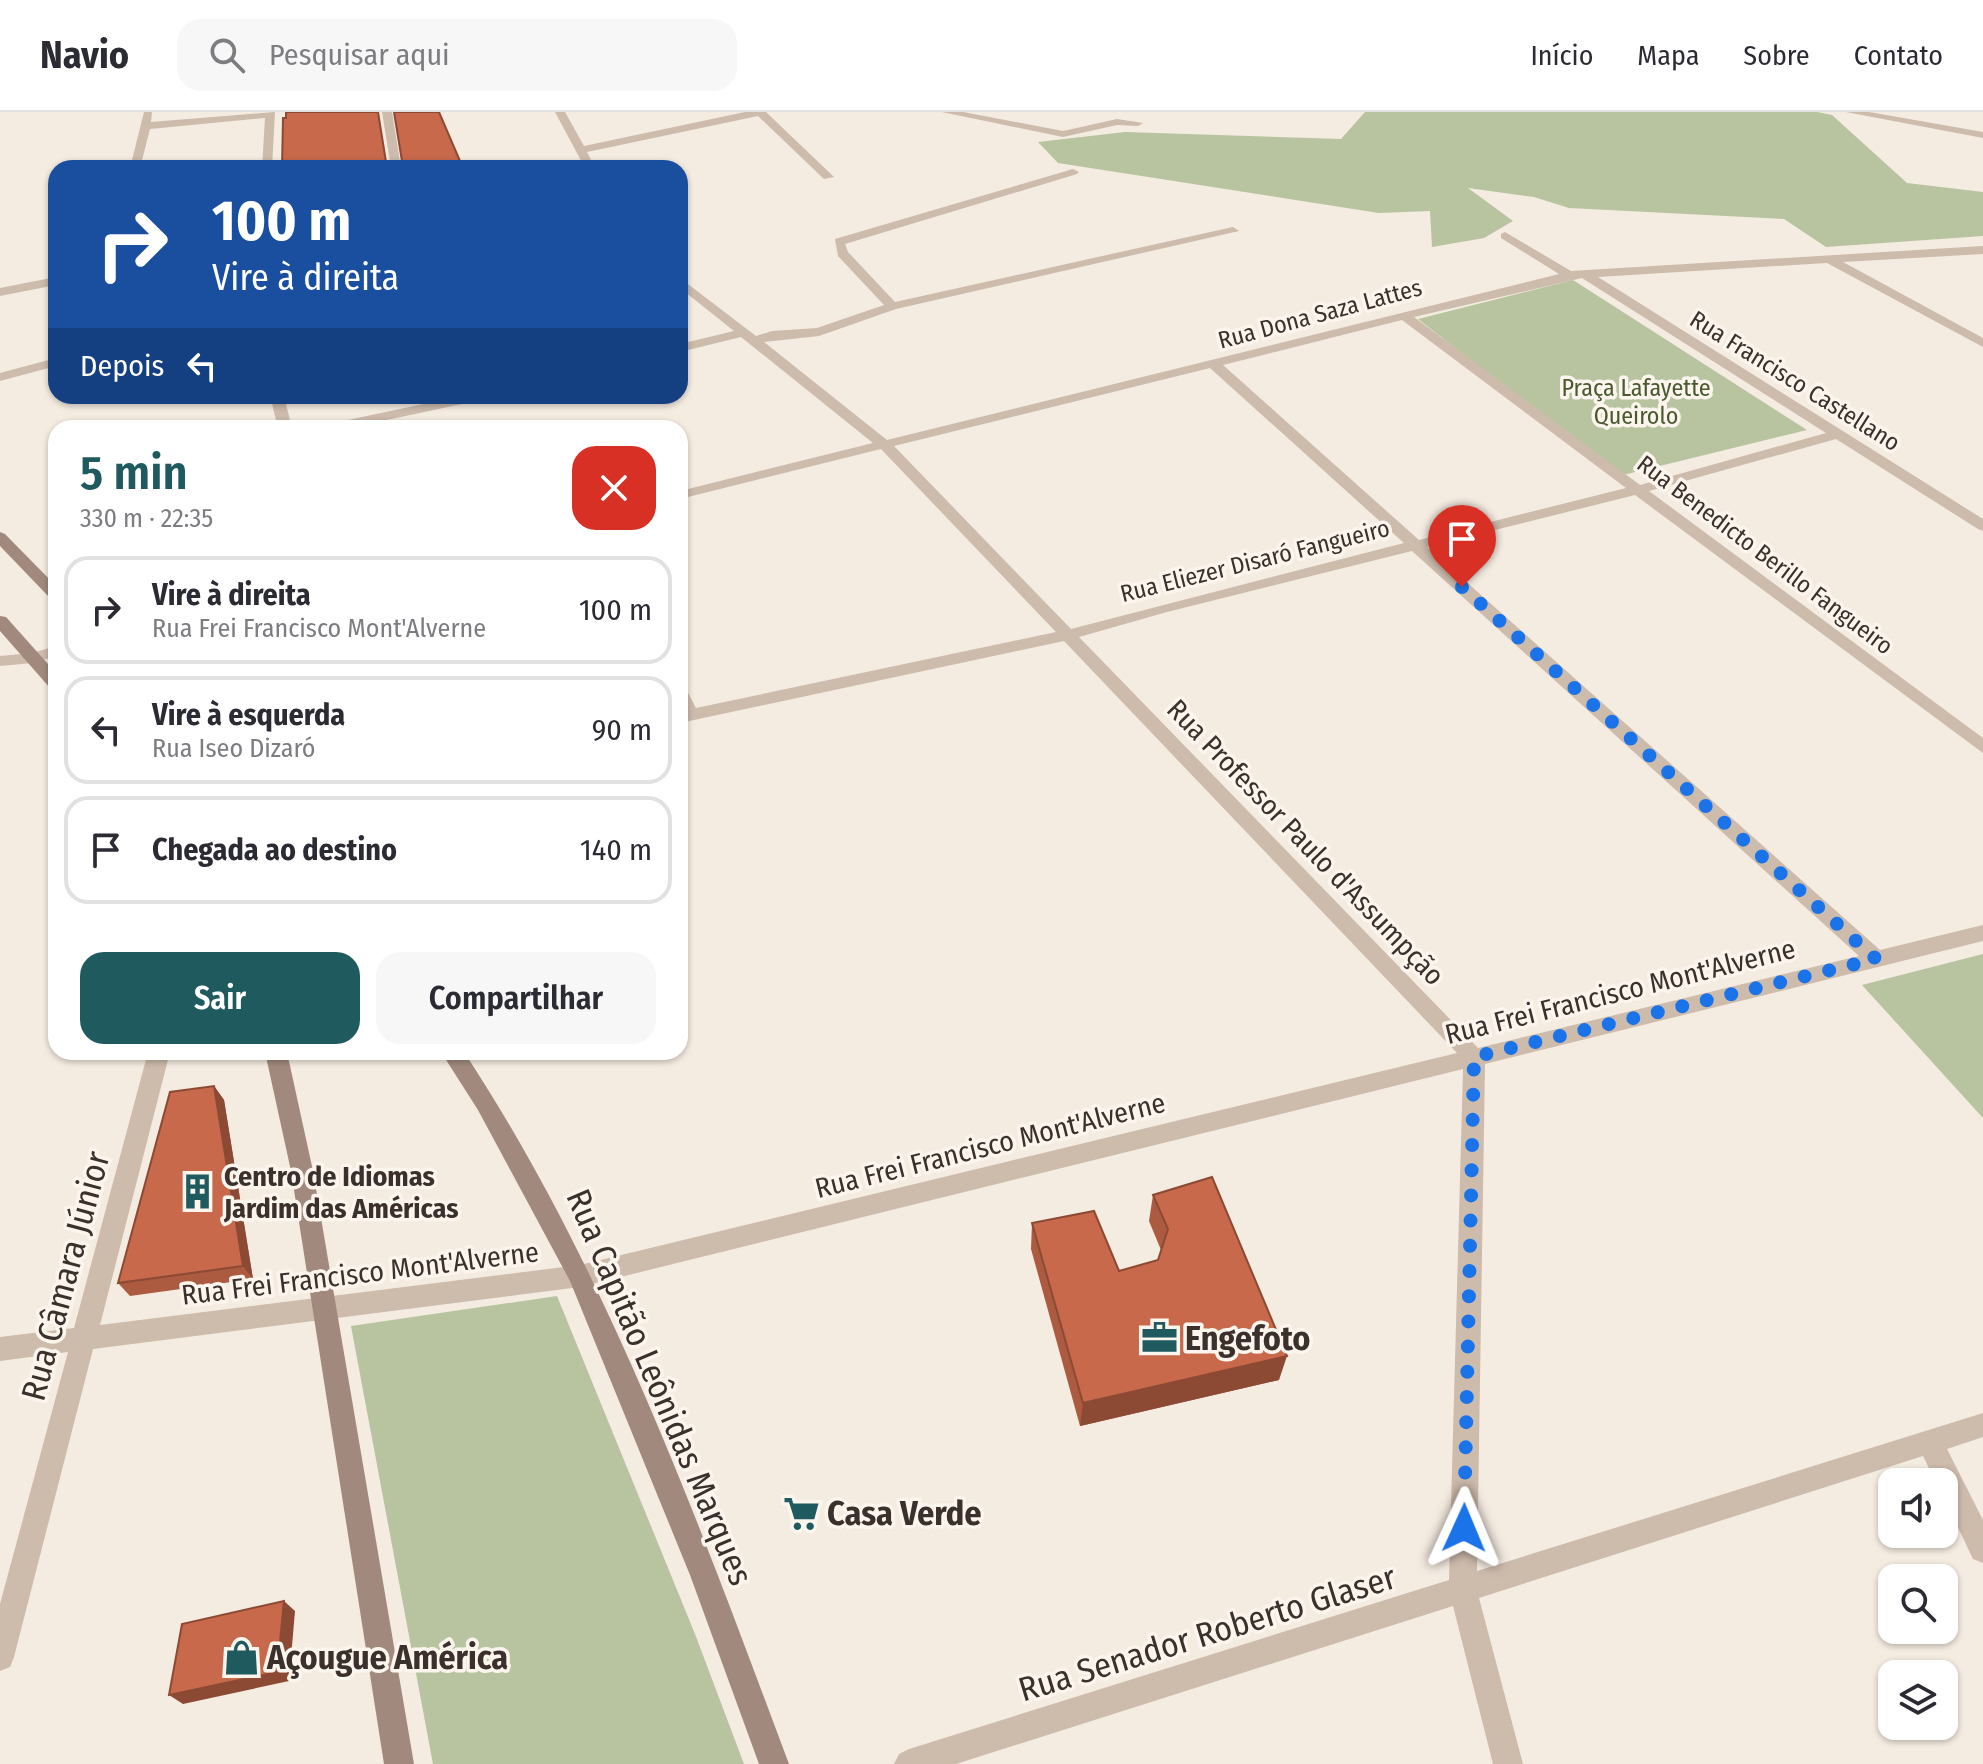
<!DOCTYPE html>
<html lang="pt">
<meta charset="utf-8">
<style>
body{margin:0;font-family:"Fira Sans Condensed",sans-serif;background:#f7f7f7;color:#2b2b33;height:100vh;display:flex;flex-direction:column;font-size:30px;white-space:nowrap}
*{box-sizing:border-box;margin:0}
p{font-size:26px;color:#7c7c81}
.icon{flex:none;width:44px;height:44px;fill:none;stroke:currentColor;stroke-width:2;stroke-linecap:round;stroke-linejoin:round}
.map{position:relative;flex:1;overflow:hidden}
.panel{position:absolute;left:48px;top:308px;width:640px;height:640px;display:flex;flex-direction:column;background:#fff;border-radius:24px;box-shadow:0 2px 6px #0004}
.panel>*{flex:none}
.banner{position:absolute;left:48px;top:48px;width:640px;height:244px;border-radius:24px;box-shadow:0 2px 6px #0004;background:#1a4fa0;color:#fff;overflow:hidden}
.tools{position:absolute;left:1878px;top:1356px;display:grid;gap:16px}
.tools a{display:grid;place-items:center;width:80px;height:80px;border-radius:16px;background:#fff;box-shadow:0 2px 6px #0004;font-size:40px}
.pin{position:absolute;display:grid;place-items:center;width:68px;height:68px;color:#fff;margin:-82px -34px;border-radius:50% 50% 50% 0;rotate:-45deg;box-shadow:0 0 8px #0007}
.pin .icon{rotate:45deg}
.me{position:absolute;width:88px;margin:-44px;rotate:1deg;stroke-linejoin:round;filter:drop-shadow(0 0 6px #0008)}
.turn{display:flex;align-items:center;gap:28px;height:168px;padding:0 32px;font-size:36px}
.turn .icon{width:104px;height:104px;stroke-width:2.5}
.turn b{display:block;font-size:56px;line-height:68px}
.then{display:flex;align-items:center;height:76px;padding:0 32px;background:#0003;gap:16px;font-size:30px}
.round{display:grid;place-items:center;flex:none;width:84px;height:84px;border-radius:24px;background:#f7f7f7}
.summary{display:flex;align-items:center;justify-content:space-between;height:136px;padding:0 32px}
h1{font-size:48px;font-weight:600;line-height:60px;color:#1f5a5e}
.primary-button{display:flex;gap:16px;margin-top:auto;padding:16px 32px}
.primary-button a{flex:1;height:92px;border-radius:24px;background:#1f5a5e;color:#fff;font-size:32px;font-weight:600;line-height:92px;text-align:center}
.primary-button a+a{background:#f7f7f7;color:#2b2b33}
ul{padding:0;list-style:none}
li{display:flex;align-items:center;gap:24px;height:108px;margin:0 16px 12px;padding:0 16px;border:4px solid #e1e1e2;border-radius:24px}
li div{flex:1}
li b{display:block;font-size:30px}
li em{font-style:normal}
header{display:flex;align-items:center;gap:48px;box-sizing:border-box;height:112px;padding:0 40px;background:#fff;border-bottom:2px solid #e1e1e2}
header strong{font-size:38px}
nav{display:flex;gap:44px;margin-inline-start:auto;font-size:28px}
.search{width:560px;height:72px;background:#f7f7f7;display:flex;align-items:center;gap:20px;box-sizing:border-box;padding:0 28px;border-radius:24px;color:#7c7c81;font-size:30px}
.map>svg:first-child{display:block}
.green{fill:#b8c4a0}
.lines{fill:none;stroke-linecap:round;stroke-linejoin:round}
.minor{fill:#cdbbac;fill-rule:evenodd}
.secondary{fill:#a18a7d;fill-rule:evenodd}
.wall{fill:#ac5a40}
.shaded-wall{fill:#8c4a34}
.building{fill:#c8694b;stroke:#8c4a34;stroke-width:2}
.route{stroke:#1a73e8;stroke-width:14;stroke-dasharray:0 25.2}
.labels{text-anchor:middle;stroke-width:7;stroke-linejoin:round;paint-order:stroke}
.far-street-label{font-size:24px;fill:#3b302b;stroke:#fbf5ee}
.far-park-label{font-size:24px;fill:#4a5a2e;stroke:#fbf5ee}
.street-label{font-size:28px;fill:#3b302b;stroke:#fbf5ee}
.poi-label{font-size:28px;font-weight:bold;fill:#3b302b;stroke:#fbf5ee;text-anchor:start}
.near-street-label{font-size:34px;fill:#3b302b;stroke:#fbf5ee}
.near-poi-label{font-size:34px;font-weight:bold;fill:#3b302b;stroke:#fbf5ee;text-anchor:start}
</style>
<header>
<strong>Navio</strong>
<div class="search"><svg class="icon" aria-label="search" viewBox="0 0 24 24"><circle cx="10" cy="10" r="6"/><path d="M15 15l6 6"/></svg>Pesquisar aqui</div>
<nav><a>Início</a><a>Mapa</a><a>Sobre</a><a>Contato</a></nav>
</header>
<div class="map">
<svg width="1983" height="1652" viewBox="0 0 1983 1652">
<rect width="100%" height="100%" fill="#f4ebe1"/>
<path class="green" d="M1365,0H1817L1832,3L1907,71L1983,80V124L1826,135L1784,107L1569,96L1534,85L1468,76L1513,109L1484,126L1432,135L1430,99L1379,101L1058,51L1038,30L1125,20L1341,27Z
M1573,168L1807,318L1619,364L1418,207Z
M1983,842V1006L1862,873Z
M557,1184L695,1522L744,1652H433L351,1214Z"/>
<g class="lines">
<path class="minor" d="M144,0H152L151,10L275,0L272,56H262L265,6L150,17L140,56H130Z
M382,0H392L401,56H391Z
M555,0H565L584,34L745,0H766L834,65L824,67L758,4L587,40L595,56H585Z
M942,0H963L1063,19L1117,7L1143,11L1138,14L1117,13L1063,25Z
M1846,0H1869L1983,20V26Z
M1073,57L1079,60L1077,62L845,132L848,140L895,190L1233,115L1239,119L896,197L819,224L764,230L887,328L1559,162L1501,126V122L1505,120L1571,159L1983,134V142L1843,150L1983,226V235L1827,151L1598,165L1983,407V419L1978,417L1836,327L1649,379L1983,626V641L1635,383L1427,435L1880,838L1983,813V829L1485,952L1477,1459L1983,1301V1325L1947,1337L1983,1408V1451L1973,1447L1944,1386V1370H1936L1923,1344L1479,1486L1523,1652H1493L1453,1494L956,1652H894L899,1642L909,1637L1449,1468L1463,957L580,1175L93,1237L14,1545L10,1555L0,1559V1492L68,1240L0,1249V1225L74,1216L148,940H170L100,1213L580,1153L1457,941L1064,529L680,611V575L686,577L696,596L1056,520L881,337L680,387V379L873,331L741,225L680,240V232L734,219L680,176V166L756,224L772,219L817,216L884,193L838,144L835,127ZM1582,166L1826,321L1640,373L1414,205ZM1402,208L1626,376L1419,428L1223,253ZM1210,256L1404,431L1071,517L894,334ZM1412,439L1859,844L1478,936L1079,525L1167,500Z
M56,165V173L0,184V176Z
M56,246V254L0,269V261Z
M270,284H284L292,316H278Z
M461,284H488L481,288L349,316H322L329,312Z
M56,534V544L33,551L0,554V544L32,541Z"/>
<path class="secondary" d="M0,420L5,422L56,474V488L50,486L0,434Z
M0,504L6,505L56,561V577L50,576L0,519Z
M265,940H287L313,1059L414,1652H384L291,1059Z
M441,940H464C607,1157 698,1409 789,1652H759L690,1463L570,1169L478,998Z"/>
</g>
<path class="wall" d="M214,974L224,988L253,1167L130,1184L118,1171Z
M1153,1083L1279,1268L1080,1314L1031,1137L1032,1111L1119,1159L1158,1148L1161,1138L1149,1109Z"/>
<path class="shaded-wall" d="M214,974L224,988L253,1167L243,1154Z
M1287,1244L1279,1268L1080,1314L1083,1291Z
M284,1489L295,1499L289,1569L183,1592L169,1583Z"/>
<path class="building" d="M286,0H378L386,50L399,52L402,49L394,0H439L463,56H282L283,6H286Z
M214,974L243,1154L118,1171L170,980Z
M1212,1065L1287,1244L1083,1291L1032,1111L1094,1099L1119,1159L1158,1148L1168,1117L1153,1083Z
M284,1489L277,1560L169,1583L182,1512Z"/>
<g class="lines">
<path class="route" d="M1462,475L1876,847L1474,945L1464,1416"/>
</g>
<defs>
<symbol id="building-bare" viewBox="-9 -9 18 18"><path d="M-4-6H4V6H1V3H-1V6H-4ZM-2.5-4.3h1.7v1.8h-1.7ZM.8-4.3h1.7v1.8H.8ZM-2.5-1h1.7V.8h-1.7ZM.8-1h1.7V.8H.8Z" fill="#1f5a5e" stroke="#fbf5ee" stroke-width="2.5" paint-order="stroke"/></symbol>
<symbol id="office-bare" viewBox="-9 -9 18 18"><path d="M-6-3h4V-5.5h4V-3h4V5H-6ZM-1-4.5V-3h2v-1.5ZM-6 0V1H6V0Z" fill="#1f5a5e" stroke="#fbf5ee" stroke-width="2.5" paint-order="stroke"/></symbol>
<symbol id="supermarket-bare" viewBox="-9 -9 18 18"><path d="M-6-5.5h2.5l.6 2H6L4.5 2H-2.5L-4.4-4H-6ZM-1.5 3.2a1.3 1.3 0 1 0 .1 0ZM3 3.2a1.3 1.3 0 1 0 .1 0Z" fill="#1f5a5e" stroke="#fbf5ee" stroke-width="2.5" paint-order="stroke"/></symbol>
<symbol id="shop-bare" viewBox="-9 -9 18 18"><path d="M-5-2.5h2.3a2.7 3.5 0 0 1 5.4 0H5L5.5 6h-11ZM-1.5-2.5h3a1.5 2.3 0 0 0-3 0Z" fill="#1f5a5e" stroke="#fbf5ee" stroke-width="2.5" paint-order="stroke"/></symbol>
</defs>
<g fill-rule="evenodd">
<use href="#building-bare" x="172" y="1054" width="51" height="51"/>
<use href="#office-bare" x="1134" y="1200" width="51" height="51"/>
<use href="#supermarket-bare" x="776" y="1376" width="51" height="51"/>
<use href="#shop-bare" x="216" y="1520" width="51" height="51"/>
</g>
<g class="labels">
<g class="far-street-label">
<text transform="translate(1320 202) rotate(-15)" y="8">Rua Dona Saza Lattes</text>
<text transform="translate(1795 269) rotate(32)" y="8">Rua Francisco Castellano</text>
<text transform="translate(1765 443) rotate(37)" y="8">Rua Benedicto Berillo Fangueiro</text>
<text transform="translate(1255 449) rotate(-14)" y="8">Rua Eliezer Disaró Fangueiro</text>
</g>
<g class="far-park-label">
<text x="1636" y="284">Praça Lafayette<tspan x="1636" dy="28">Queirolo</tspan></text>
</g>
<g class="street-label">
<text transform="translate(1306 730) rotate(46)" y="10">Rua Professor Paulo d'Assumpção</text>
<text transform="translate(1620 879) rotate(-14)" y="10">Rua Frei Francisco Mont'Alverne</text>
<text transform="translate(990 1033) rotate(-14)" y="10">Rua Frei Francisco Mont'Alverne</text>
<text transform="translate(360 1161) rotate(-7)" y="10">Rua Frei Francisco Mont'Alverne</text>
</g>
<g class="poi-label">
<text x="224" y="1074">Centro de Idiomas<tspan x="224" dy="32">Jardim das Américas</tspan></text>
</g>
<g class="near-street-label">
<text transform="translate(65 1164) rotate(-75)" y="12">Rua Câmara Júnior</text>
<text transform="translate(660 1275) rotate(67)" y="12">Rua Capitão Leônidas Marques</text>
<text transform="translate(1207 1521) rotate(-17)" y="12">Rua Senador Roberto Glaser</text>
</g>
<g class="near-poi-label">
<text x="1185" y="1238">Engefoto</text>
<text x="827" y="1413">Casa Verde</text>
<text x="267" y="1557">Açougue América</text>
</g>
</g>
</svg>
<div class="tools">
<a><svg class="icon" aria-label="sound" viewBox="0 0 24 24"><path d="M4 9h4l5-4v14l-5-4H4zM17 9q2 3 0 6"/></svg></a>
<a><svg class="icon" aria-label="search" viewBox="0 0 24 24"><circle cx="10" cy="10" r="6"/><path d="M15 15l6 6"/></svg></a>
<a><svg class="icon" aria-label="layers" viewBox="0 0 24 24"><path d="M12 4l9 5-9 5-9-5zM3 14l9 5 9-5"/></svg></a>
</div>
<div class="pin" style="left:1462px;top:475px;background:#d93025"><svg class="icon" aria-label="arrive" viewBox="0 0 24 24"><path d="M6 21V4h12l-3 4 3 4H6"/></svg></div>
<svg class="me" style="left:1464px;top:1416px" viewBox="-20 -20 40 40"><path d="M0-17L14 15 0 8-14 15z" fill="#1a73e8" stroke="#fff" stroke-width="4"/></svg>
<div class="banner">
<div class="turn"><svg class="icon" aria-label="right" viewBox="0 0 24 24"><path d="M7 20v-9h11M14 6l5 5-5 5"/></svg><div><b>100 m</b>Vire à direita</div></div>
<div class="then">Depois<svg class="icon" aria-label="left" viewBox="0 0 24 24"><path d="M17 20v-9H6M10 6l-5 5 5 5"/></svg></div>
</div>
<section class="panel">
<div class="summary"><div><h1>5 min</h1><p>330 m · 22:35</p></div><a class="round" style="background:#d93025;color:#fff"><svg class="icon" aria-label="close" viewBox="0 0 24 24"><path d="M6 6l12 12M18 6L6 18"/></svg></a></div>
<ul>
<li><svg class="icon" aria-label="right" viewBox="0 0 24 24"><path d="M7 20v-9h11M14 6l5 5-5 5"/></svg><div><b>Vire à direita</b><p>Rua Frei Francisco Mont'Alverne</p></div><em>100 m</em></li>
<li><svg class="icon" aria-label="left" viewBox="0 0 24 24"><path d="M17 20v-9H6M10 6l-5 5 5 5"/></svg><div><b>Vire à esquerda</b><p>Rua Iseo Dizaró</p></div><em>90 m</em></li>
<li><svg class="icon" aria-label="arrive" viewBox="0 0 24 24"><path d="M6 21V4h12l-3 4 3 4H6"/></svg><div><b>Chegada ao destino</b></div><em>140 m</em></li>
</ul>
<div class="primary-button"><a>Sair</a><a>Compartilhar</a></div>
</section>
</div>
